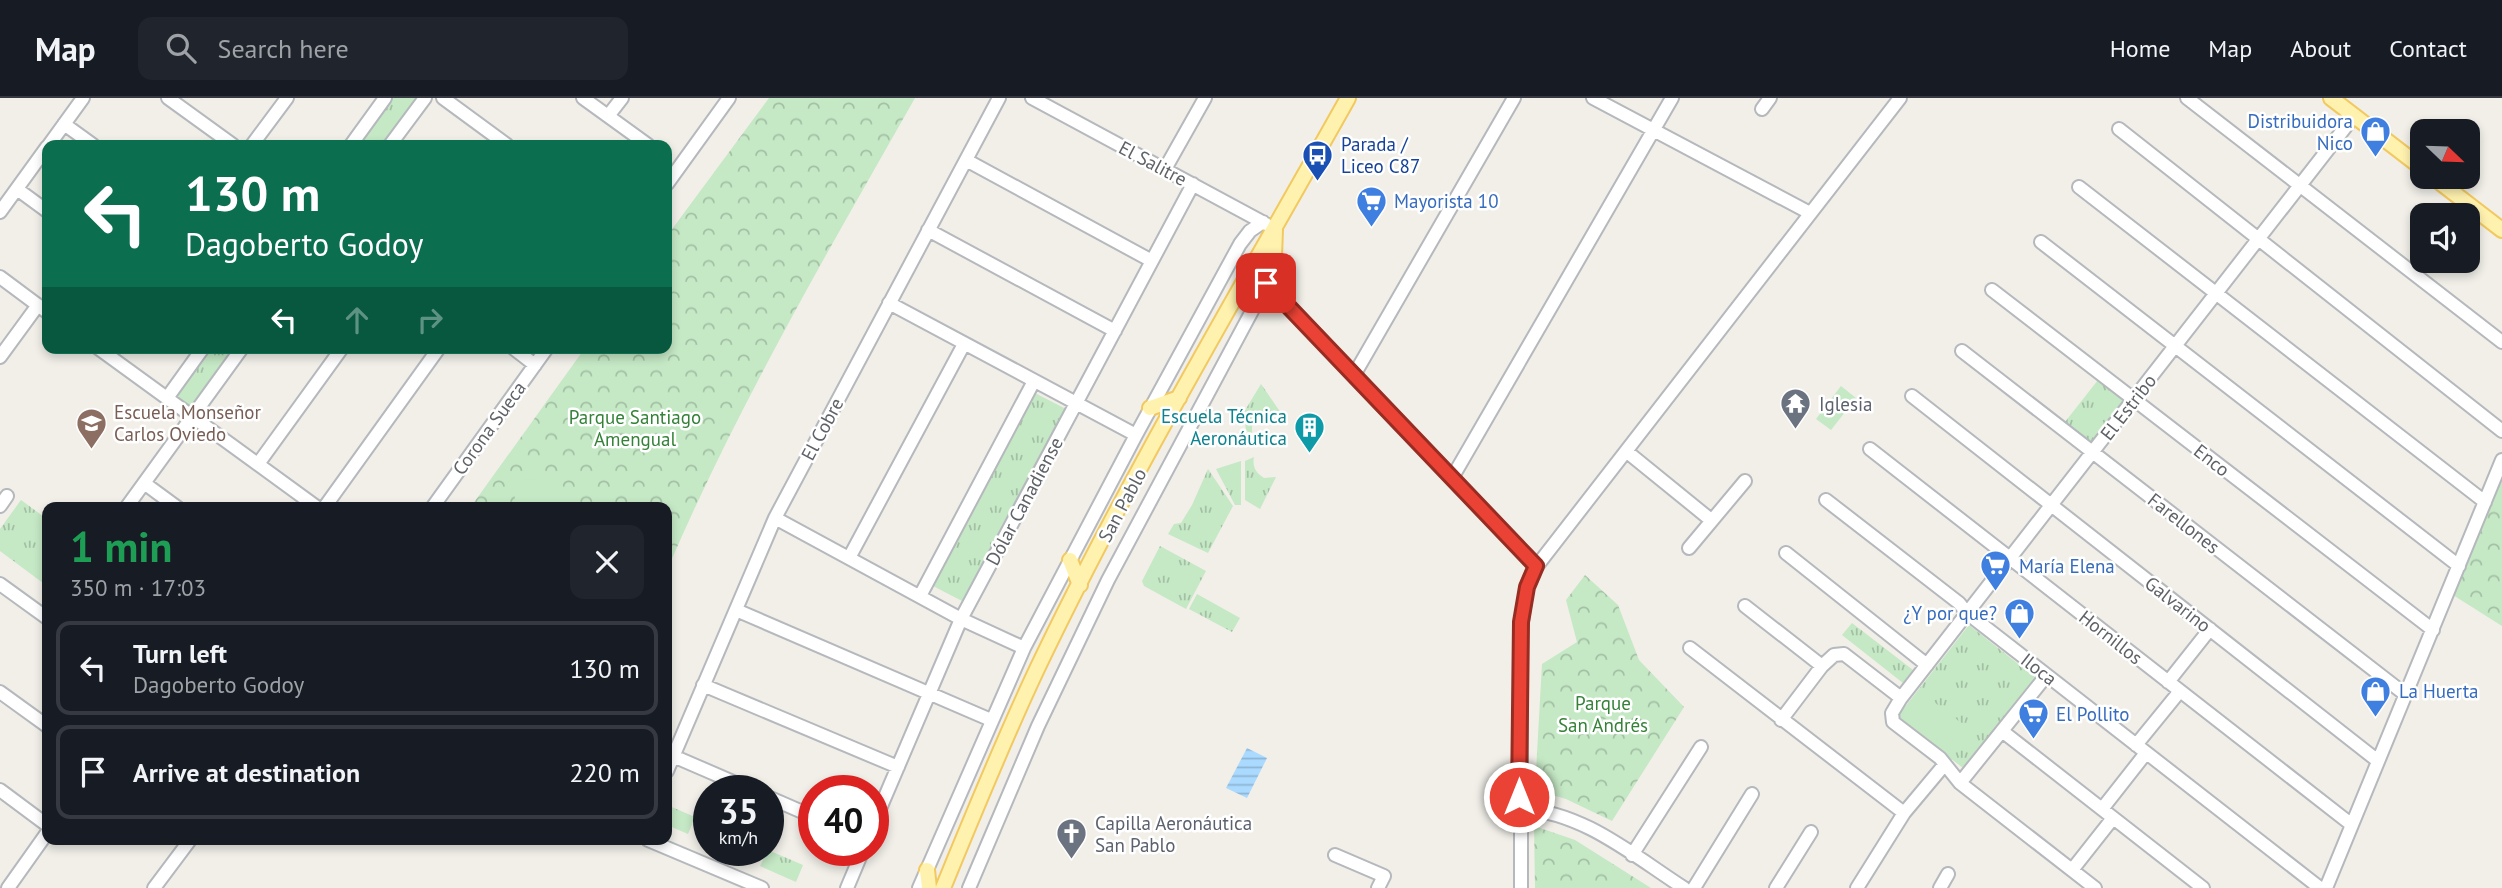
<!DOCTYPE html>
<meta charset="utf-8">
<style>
body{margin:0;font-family:"PT Sans",sans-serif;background:#20242c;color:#f1f3f6;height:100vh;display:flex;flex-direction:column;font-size:26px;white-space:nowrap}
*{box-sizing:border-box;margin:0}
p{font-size:23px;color:#9ea1a6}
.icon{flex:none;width:38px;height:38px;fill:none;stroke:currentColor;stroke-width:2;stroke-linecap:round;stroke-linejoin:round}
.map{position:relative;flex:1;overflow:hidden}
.details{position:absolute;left:42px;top:404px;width:630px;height:343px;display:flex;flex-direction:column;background:#171b24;border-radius:14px;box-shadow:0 4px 10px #0003}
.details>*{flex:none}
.hud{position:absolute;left:42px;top:42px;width:630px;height:214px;border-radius:14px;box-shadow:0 4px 10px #0003;background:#0b6e4f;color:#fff;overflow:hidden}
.needle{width:46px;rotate:113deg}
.fabs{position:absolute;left:2410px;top:21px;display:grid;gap:14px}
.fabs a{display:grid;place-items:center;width:70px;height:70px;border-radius:14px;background:#171b24;box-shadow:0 4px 10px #0003;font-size:35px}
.speed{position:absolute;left:693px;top:677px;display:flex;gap:14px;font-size:35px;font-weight:700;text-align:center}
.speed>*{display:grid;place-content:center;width:91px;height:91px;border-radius:50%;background:#171b24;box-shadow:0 4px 10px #0003;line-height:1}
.speed small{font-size:18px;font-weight:400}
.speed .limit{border:10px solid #d22;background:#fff;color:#111}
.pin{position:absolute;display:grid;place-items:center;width:60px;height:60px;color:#fff;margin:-30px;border-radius:14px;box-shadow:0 4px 10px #0006}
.me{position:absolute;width:77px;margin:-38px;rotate:0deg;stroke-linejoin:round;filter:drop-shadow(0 0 5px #0008)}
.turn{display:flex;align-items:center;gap:24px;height:147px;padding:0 28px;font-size:32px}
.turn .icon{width:91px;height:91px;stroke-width:2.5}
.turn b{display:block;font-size:49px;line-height:60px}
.lanes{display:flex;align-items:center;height:66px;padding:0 28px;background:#0003;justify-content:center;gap:35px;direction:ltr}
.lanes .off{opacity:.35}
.round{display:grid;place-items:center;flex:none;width:74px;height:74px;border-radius:14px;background:#20242c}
.summary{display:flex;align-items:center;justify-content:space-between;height:119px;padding:0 28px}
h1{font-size:42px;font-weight:700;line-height:52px;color:#1e9e55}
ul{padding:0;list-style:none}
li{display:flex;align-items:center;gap:21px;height:94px;margin:0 14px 10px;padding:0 14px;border:4px solid #363941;border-radius:14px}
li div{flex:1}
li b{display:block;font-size:26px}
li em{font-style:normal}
header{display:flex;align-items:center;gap:42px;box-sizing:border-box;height:98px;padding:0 35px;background:#171b24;border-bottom:2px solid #363941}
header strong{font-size:33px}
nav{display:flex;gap:38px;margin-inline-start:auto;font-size:24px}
.search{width:490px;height:63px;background:#20242c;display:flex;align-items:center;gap:18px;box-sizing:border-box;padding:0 24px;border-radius:14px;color:#9ea1a6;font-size:26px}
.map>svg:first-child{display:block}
.grass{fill:url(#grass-tufts)}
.forest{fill:url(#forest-crowns)}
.garden{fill:#c5e8c5}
.water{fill:url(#water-rules)}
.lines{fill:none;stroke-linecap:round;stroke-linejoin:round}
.minor-casing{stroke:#b5b8bc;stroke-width:16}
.major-casing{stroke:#f2c960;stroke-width:18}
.minor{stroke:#fff;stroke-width:12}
.major{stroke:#fff2af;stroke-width:14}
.route-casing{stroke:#982c22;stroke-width:18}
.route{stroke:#ea4335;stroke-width:12}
.labels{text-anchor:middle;stroke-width:5;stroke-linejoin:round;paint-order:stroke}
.shop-label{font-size:19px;fill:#366cbe;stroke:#fff;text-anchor:start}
.transit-label{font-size:19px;fill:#164399;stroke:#fff;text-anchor:start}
.street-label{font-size:19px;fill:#5f6368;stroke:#fff}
.worship-label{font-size:19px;fill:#5b616d;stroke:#fff;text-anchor:start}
.education-label{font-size:19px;fill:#785e54;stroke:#fff;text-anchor:start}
.culture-label{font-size:19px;fill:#0d838f;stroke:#fff;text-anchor:end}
.park-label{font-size:19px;fill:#348238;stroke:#fff}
</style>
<header>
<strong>Map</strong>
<div class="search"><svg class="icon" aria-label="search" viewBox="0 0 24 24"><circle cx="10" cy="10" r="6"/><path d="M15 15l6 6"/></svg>Search here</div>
<nav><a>Home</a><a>Map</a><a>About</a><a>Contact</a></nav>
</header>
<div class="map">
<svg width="2502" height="790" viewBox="0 0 2502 790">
<defs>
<pattern id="grass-tufts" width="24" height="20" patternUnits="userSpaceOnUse" patternTransform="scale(1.75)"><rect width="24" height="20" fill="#c5e8c5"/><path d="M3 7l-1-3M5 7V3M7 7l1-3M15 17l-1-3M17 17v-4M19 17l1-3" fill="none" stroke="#a3c0a4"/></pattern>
<pattern id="forest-crowns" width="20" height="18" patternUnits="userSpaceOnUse" patternTransform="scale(1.75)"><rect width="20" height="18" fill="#c5e8c5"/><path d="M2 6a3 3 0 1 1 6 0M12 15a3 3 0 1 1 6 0" fill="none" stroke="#a3c0a4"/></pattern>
<pattern id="water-rules" width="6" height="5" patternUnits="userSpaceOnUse" patternTransform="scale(1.75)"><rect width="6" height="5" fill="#aadaff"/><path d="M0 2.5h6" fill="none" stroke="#8eb4d2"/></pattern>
</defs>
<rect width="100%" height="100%" fill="#f1efe8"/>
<path class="grass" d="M391,0H418L384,47H356Z
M207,250H235L192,309L174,296Z
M2098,282L2124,302L2091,344L2065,324Z
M1261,286L1283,318L1281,320L1274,314H1262L1252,325V335L1246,333L1244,314Z
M1033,294L1066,311L966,505L933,488Z
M1254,359C1252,369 1256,375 1264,380L1276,379L1260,411L1245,402V363Z
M1241,363V407H1235L1216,371Z
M1208,371L1233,408L1208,455L1168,436L1174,426L1181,425L1192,407Z
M21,402L47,421V488L0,453V431Z
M1160,448L1206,473L1186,511L1144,488L1142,483Z
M1197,496L1240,520L1232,534L1189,511Z
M1852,525L1913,572L1903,585L1842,537Z
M1969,527L2036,580L1963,670L1897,619Z
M667,707L695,719L688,736L667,727Z
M768,752L803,767L796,784L760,768Z"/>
<path class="forest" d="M769,0H915C827,155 737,309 667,472V410H470L585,250H667V138Z
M2502,374V528L2453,497Z
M1585,477L1618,507L1639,562L1684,609L1612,723L1566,701L1535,692L1542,566L1577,544L1566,502Z
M1534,728L1575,742L1651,790H1535Z"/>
<path class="garden" d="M1841,288L1856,300L1831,332L1816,321Z
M562,379L565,408L516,409L513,383Z
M1925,597L1964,627L1946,650L1907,620Z"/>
<path class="water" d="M1247,650L1267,660L1247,700L1226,690Z"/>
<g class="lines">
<defs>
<path id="minor" d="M168,0L233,47
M443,0L507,47
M583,0L648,47
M1032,0L1266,126
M1593,0L1810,115
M2187,0L2502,244
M1762,11L1770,0
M608,18L622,0
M64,26L93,47
M2119,31L2502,333
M49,47L83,0
M252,47L287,0
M351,47L385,0
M390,47L425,0
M966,62L1152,163
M1165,71L1205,0
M667,86L729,0
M2079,89L2485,404
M17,91L47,113
M0,114L47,49
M928,132L1115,233
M2041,144L2459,468
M0,179L47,214
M1992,192L2433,532
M889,205L1136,337
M98,250L318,410
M513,250L535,267
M1962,253L2406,597
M0,259L38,207
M1354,277L1514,0
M1912,298L2378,663
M167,300L203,250
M1870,351L2352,727
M1626,353L1711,422
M258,366L342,250
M1452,380L1672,0
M144,385L178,410
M1826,402L1959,505L1967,515L2320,790
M0,408L7,398
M126,410L242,250
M324,410L439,250
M432,410L547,250
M775,420L961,521L1024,550
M1689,450L1745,383
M1786,455L1927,567
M849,460L964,246
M0,486L47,520
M920,498L1034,283
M1745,508L1822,568
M736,512L991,622
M1690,550L1904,715
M2168,584L2210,531
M703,587L898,669
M0,594L47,628
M1781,622L1822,568L1834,557L1844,556L1901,600
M2002,633L2203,790
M2136,647L2180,593
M673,658L754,693
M667,673L775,420L999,0
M1960,685L2046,578
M0,692L47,727
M768,699L814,719
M1519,711C1581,712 1634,758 1684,790
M2102,711L2146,655
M873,727L961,521L1193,86
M648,742L762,790
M1335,757L1384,778L1378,790
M1632,757L1701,649
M2072,772L2113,720
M8,790L47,735
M154,790L190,742
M847,790L863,752
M919,790L1024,550L1136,337L1240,146L1250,133L1263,124
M969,790L1038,628L1108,482L1267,185L1536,468
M1521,790V530L1527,489L1533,473L1900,0
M1694,790L1752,696
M1776,790L1811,734
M1857,790L1904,715L1945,666
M1940,790L1948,776
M2095,790L1960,685L1940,660L1893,624L1892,615L1901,600L2354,18
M2326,790L2502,362"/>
<path id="major" d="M2331,0L2422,70
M2433,79L2502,132
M1267,185L1274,158L1275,132
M1150,310L1179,300
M1070,462L1080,487
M927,772L929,790
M943,790C973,717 1003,643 1037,571C1130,376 1242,189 1348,0"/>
</defs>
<use href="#minor" class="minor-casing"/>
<use href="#major" class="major-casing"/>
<use href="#minor" class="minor"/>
<use href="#major" class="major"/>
</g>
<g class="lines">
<defs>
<path id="route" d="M1266,185L1536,468L1527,489L1521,524L1519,699"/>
</defs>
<use href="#route" class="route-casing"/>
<use href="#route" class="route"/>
</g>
<defs>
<symbol id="shop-pin" viewBox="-11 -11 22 30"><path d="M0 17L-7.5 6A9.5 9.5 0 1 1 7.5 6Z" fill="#3f7fe0" stroke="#fff"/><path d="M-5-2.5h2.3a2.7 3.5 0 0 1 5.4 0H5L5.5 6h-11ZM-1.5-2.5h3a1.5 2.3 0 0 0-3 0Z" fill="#fff"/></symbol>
<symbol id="bus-pin" viewBox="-11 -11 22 30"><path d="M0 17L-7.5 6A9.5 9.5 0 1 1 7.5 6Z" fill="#1a4fb4" stroke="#fff"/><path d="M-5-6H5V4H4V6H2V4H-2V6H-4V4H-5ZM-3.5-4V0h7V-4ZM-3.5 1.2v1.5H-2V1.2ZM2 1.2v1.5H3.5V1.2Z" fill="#fff"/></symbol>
<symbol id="supermarket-pin" viewBox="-11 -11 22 30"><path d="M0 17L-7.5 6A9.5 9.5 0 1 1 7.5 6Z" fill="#3f7fe0" stroke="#fff"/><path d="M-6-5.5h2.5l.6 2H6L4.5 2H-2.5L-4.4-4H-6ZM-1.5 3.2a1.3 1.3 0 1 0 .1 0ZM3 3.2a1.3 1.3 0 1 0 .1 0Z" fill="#fff"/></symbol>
<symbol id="temple-pin" viewBox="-11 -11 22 30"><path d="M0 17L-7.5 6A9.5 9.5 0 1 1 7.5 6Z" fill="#6b7280" stroke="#fff"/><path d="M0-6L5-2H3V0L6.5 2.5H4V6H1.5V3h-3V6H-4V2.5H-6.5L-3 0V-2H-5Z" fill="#fff"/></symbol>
<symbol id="school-pin" viewBox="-11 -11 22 30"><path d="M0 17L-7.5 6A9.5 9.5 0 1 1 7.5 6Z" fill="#8d6e63" stroke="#fff"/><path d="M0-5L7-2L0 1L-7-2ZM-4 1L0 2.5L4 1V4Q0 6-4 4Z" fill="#fff"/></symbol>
<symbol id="building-pin" viewBox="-11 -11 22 30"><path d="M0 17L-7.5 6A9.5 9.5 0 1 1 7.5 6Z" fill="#0f9aa8" stroke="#fff"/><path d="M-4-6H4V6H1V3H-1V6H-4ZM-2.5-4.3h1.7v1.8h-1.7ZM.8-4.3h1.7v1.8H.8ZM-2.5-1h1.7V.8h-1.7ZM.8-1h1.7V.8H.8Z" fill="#fff"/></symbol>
<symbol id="church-pin" viewBox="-11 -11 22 30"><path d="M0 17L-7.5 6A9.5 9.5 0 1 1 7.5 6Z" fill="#6b7280" stroke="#fff"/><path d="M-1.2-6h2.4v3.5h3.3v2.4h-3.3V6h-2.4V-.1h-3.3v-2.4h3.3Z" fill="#fff"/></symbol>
</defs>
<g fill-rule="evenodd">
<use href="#shop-pin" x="2358" y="16" width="35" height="47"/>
<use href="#bus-pin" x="1300" y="40" width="35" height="47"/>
<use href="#supermarket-pin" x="1354" y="86" width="35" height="47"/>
<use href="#temple-pin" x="1778" y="288" width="35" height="47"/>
<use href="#school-pin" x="74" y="308" width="35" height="47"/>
<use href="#building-pin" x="1292" y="312" width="35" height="47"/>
<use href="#supermarket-pin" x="1978" y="450" width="35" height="47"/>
<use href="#shop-pin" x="2002" y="498" width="35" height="47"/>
<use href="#shop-pin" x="2358" y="576" width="35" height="47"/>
<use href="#supermarket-pin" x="2016" y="598" width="35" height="47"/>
<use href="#church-pin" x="1054" y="718" width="35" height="47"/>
</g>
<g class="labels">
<g class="shop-label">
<text x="2353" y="30" text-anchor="end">Distribuidora<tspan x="2353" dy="22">Nico</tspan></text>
<text x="1394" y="110">Mayorista 10</text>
<text x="2019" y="475">María Elena</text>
<text x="1997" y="522" text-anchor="end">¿Y por que?</text>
<text x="2399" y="600">La Huerta</text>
<text x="2056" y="623">El Pollito</text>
</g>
<g class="transit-label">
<text x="1341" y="53">Parada /<tspan x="1341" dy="22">Liceo C87</tspan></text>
</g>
<g class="street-label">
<text transform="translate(1153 65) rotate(28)" y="7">El Salitre</text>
<text transform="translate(2128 309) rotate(-52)" y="7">El Estribo</text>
<text transform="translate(489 330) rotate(-54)" y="7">Corona Sueca</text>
<text transform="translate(822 331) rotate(-62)" y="7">El Cobre</text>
<text transform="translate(2212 362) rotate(38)" y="7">Enco</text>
<text transform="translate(1024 403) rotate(-62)" y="7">Dólar Canadiense</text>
<text transform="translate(1122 407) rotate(-62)" y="7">San Pablo</text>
<text transform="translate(2184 425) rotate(38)" y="7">Farellones</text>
<text transform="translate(2178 506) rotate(38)" y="7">Galvarino</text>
<text transform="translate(2111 539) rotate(38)" y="7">Hornillos</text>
<text transform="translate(2039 571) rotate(38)" y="7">Iloca</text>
</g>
<g class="worship-label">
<text x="1819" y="313">Iglesia</text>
<text x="1095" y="732">Capilla Aeronáutica<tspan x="1095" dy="22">San Pablo</tspan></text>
</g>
<g class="education-label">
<text x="114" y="321">Escuela Monseñor<tspan x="114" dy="22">Carlos Oviedo</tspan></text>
</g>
<g class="culture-label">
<text x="1287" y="325">Escuela Técnica<tspan x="1287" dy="22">Aeronáutica</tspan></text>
</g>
<g class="park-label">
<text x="635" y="326">Parque Santiago<tspan x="635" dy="22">Amengual</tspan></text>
<text x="1603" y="612">Parque<tspan x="1603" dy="22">San Andrés</tspan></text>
</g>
</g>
</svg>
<div class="fabs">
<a><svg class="needle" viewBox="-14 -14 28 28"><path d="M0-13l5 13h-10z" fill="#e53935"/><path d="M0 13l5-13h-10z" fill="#9ea1a6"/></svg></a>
<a><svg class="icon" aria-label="sound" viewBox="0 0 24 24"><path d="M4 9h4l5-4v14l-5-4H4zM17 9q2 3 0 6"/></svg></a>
</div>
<div class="speed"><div>35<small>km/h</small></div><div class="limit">40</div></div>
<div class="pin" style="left:1266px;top:185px;background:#d93025"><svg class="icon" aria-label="arrive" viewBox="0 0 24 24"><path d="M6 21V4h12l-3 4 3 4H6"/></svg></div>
<svg class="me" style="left:1519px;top:699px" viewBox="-20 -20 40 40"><circle r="17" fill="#ea4335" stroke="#fff" stroke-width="3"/><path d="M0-11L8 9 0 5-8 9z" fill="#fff"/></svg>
<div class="hud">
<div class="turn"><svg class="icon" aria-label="left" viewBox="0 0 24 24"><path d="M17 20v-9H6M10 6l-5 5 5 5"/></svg><div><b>130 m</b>Dagoberto Godoy</div></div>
<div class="lanes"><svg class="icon" aria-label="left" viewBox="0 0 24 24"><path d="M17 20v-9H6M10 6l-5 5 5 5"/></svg><svg class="icon off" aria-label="ahead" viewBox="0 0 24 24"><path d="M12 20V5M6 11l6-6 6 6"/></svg><svg class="icon off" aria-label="right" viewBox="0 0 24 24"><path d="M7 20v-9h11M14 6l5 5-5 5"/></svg></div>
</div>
<section class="details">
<div class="summary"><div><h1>1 min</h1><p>350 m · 17:03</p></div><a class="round"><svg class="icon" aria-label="close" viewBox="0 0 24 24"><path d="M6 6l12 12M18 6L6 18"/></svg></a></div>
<ul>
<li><svg class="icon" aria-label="left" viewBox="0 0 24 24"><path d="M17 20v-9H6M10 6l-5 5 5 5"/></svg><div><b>Turn left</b><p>Dagoberto Godoy</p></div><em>130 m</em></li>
<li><svg class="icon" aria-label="arrive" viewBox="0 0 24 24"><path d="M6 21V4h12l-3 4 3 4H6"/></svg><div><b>Arrive at destination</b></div><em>220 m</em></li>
</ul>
</section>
</div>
